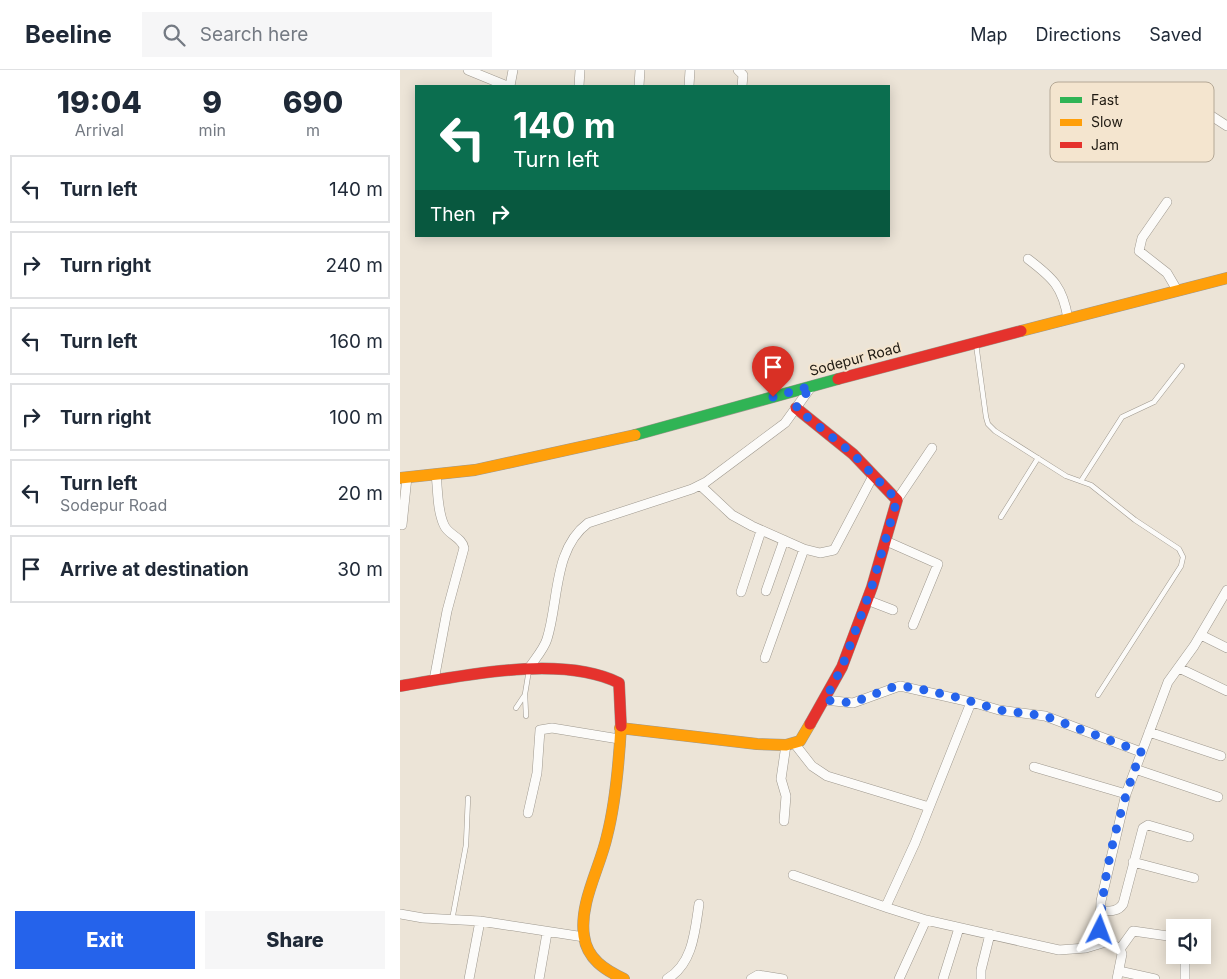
<!DOCTYPE html>
<style>
body{margin:0;font-family:Inter,sans-serif;background:#f6f6f7;color:#1f2937;height:100vh;display:flex;flex-direction:column;font-size:19px;white-space:nowrap}
*{box-sizing:border-box;margin:0}
p{font-size:16px;color:#747a83}
.icon{flex:none;width:28px;height:28px;fill:none;stroke:currentColor;stroke-width:2;stroke-linecap:round;stroke-linejoin:round}
.map{position:relative;flex:1;overflow:hidden}
.side{display:flex;flex-direction:column;background:#fff;width:400px}
.side>*{flex:none}
.guide{position:absolute;left:15px;top:15px;width:475px;height:152px;border-radius:0px;box-shadow:0 2px 12px #0003;background:#0b6e4f;color:#fff;overflow:hidden}
.fabs{position:absolute;left:766px;top:849px;display:grid;gap:10px}
.fabs a{display:grid;place-items:center;width:45px;height:45px;border-radius:0px;background:#fff;box-shadow:0 2px 12px #0003;font-size:25px}
.pin{position:absolute;display:grid;place-items:center;width:42px;height:42px;color:#fff;margin:-51px -21px;border-radius:50% 50% 50% 0;rotate:-45deg;box-shadow:0 0 5px #0007}
.pin .icon{rotate:45deg}
.me{position:absolute;width:55px;margin:-28px;rotate:3deg;stroke-linejoin:round;filter:drop-shadow(0 0 4px #0008)}
.turn{display:flex;align-items:center;gap:18px;height:105px;padding:0 15px;font-size:22px}
.turn .icon{width:65px;height:65px;stroke-width:2.5}
.turn b{display:block;font-size:35px;line-height:42px}
.then{display:flex;align-items:center;height:48px;padding:0 15px;background:#0003;gap:10px;font-size:19px}
.eta{display:flex;justify-content:space-evenly;align-items:center;height:85px;text-align:center}
.eta b{font-size:30px;font-weight:800;line-height:35px}
.primary-button{display:flex;gap:10px;margin-top:auto;padding:10px 15px}
.primary-button a{flex:1;height:58px;border-radius:0px;background:#2563eb;color:#fff;font-size:20px;font-weight:800;line-height:58px;text-align:center}
.primary-button a+a{background:#f6f6f7;color:#1f2937}
ul{padding:0;list-style:none}
li{display:flex;align-items:center;gap:15px;height:68px;margin:0 10px 8px;padding:0 5px;border:2px solid #e0e1e3;border-radius:0px}
li div{flex:1}
li b{display:block;font-size:19px}
li em{font-style:normal}
header{display:flex;align-items:center;gap:30px;box-sizing:border-box;height:70px;padding:0 25px;background:#fff;border-bottom:1px solid #e0e1e3}
header strong{font-size:24px}
nav{display:flex;gap:28px;margin-inline-start:auto;font-size:18px}
.search{width:350px;height:45px;background:#f6f6f7;display:flex;align-items:center;gap:12px;box-sizing:border-box;padding:0 18px;border-radius:0px;color:#747a83;font-size:19px}
main{display:flex;flex:1;min-height:0}
.map>svg:first-child{display:block}
.lines{fill:none;stroke-linecap:round;stroke-linejoin:round}
.lane-casing{stroke:#9e988e;stroke-width:5.5}
.street-casing{stroke:#9e988e;stroke-width:10}
.fast-casing{stroke:#9e988e;stroke-width:12}
.slow-casing{stroke:#9e988e;stroke-width:12}
.jam-casing{stroke:#9e988e;stroke-width:12}
.lane{stroke:#fcfbf9;stroke-width:4.5}
.street{stroke:#fcfbf9;stroke-width:9}
.fast{stroke:#30b455;stroke-width:11}
.slow{stroke:#ff9f0a;stroke-width:11}
.jam{stroke:#e5322d;stroke-width:11}
.route{stroke:#2563eb;stroke-width:9;stroke-dasharray:0 16.2}
.labels{text-anchor:middle;stroke-width:4;stroke-linejoin:round;paint-order:stroke}
.street-label{font-size:14px;fill:#1f1a12;stroke:#f4e5cf}
.key{fill:#f4e5cf;stroke:#b4a896;stroke-width:1}
.key-label{font-size:14px;fill:#1f1a12}
</style>
<header>
<strong>Beeline</strong>
<div class="search"><svg class="icon" aria-label="search" viewBox="0 0 24 24"><circle cx="10" cy="10" r="6"/><path d="M15 15l6 6"/></svg>Search here</div>
<nav><a>Map</a><a>Directions</a><a>Saved</a></nav>
</header>
<main>
<section class="side">
<div class="eta">
<div><b>19:04</b><p>Arrival</p></div>
<div><b>9</b><p>min</p></div>
<div><b>690</b><p>m</p></div>
</div>
<ul>
<li><svg class="icon" aria-label="left" viewBox="0 0 24 24"><path d="M17 20v-9H6M10 6l-5 5 5 5"/></svg><div><b>Turn left</b></div><em>140 m</em></li>
<li><svg class="icon" aria-label="right" viewBox="0 0 24 24"><path d="M7 20v-9h11M14 6l5 5-5 5"/></svg><div><b>Turn right</b></div><em>240 m</em></li>
<li><svg class="icon" aria-label="left" viewBox="0 0 24 24"><path d="M17 20v-9H6M10 6l-5 5 5 5"/></svg><div><b>Turn left</b></div><em>160 m</em></li>
<li><svg class="icon" aria-label="right" viewBox="0 0 24 24"><path d="M7 20v-9h11M14 6l5 5-5 5"/></svg><div><b>Turn right</b></div><em>100 m</em></li>
<li><svg class="icon" aria-label="left" viewBox="0 0 24 24"><path d="M17 20v-9H6M10 6l-5 5 5 5"/></svg><div><b>Turn left</b><p>Sodepur Road</p></div><em>20 m</em></li>
<li><svg class="icon" aria-label="arrive" viewBox="0 0 24 24"><path d="M6 21V4h12l-3 4 3 4H6"/></svg><div><b>Arrive at destination</b></div><em>30 m</em></li>
</ul>
<div class="primary-button"><a>Exit</a><a>Share</a></div>
</section>
<div class="map">
<svg width="827" height="909" viewBox="0 0 827 909">
<rect width="100%" height="100%" fill="#ece4d7"/>
<g class="lines">
<defs>
<path id="lane" d="M576,274L586,347L588,354L595,361L666,406L691,415L735,450L779,479L783,487L781,496L698,625
M681,411L722,347L754,332L782,296
M601,447L638,388
M116,638L124,626
M126,646L125,624L129,600
M52,850L66,775L68,728"/>
<path id="street" d="M68,0L107,16
M338,0L343,5L342,16
M110,16L113,0
M179,16L180,0
M239,16L240,0
M289,16L290,0
M810,45L827,56
M767,132L742,168L739,181L767,203L777,220
M628,189C653,208 663,217 668,249
M301,416L332,445L352,456L404,479L420,483L434,480L473,406
M497,430L532,378
M2,455L7,407
M486,471L538,494L513,555
M366,521L384,470
M341,522L361,461
M467,530L493,540
M801,565L827,578
M365,588L404,479
M129,598C135,589 144,579 147,569C159,531 153,479 188,453L292,419L306,412L385,353L411,317
M779,598L827,621
M34,610L47,541L64,478C62,467 48,465 44,455C37,440 38,420 36,404
M425,630L453,633L500,616L575,633
M749,662L821,686
M394,673L412,696L427,706L529,737
M634,697L726,724
M735,699L818,727
M128,743L137,703L140,660L152,658L219,669
M384,751L386,726L381,709L386,675
M733,792L794,808
M393,805L488,838
M701,841C709,841 718,842 723,834L743,758L748,755L789,767
M0,844L23,848L80,851L184,867
M526,850L659,880L686,878L706,872
M720,879L733,861L775,867
M719,901L755,909
M69,909L80,851
M139,909L147,863
M267,909C293,894 295,861 299,834
M351,909L358,905L383,909
M499,909L526,850L488,838L487,834L515,773L570,635L575,633L599,640L645,646L741,682
M543,909L559,858
M581,909V900L590,864
M717,909L722,884L720,879L702,868L700,860L701,831L726,724L768,612L794,576L827,520
M785,909V885"/>
<path id="fast" d="M235,365L438,309"/>
<path id="slow" d="M621,261L827,208
M0,408L75,400L235,365
M221,656C219,692 216,731 207,766C200,798 179,833 184,866C187,889 205,900 224,909
M220,658L357,674L386,675L400,671L410,654"/>
<path id="jam" d="M438,309L621,261
M396,338L453,384L497,430L472,517L442,597L410,654
M0,616C62,606 161,584 219,613L221,656"/>
</defs>
<use href="#lane" class="lane-casing"/>
<use href="#street" class="street-casing"/>
<use href="#fast" class="fast-casing"/>
<use href="#slow" class="slow-casing"/>
<use href="#jam" class="jam-casing"/>
<use href="#lane" class="lane"/>
<use href="#street" class="street"/>
<use href="#fast" class="fast"/>
<use href="#slow" class="slow"/>
<use href="#jam" class="jam"/>
</g>
<g class="lines">
<path class="route" d="M373,327L411,316L396,338L453,384L497,430L472,516L442,597L425,630L452,633L493,617H512L560,628L599,640L645,646L741,682C720,738 703,800 700,860"/>
</g>
<g class="labels">
<g class="street-label">
<text transform="translate(455 289) rotate(-15)" y="5">Sodepur Road</text>
</g>
</g>
<rect x="650" y="12" width="164" height="80" rx="8" class="key"/>
<rect x="660" y="27" width="22" height="6" fill="#30b455"/>
<rect x="660" y="49" width="22" height="7" fill="#ff9f0a"/>
<rect x="660" y="72" width="22" height="6" fill="#e5322d"/>
<g class="key-label">
<text x="691" y="35">Fast</text>
<text x="691" y="57">Slow</text>
<text x="691" y="80">Jam</text>
</g>
</svg>
<div class="fabs">
<a><svg class="icon" aria-label="sound" viewBox="0 0 24 24"><path d="M4 9h4l5-4v14l-5-4H4zM17 9q2 3 0 6"/></svg></a>
</div>
<div class="pin" style="left:373px;top:327px;background:#d93025"><svg class="icon" aria-label="arrive" viewBox="0 0 24 24"><path d="M6 21V4h12l-3 4 3 4H6"/></svg></div>
<svg class="me" style="left:700px;top:860px" viewBox="-20 -20 40 40"><path d="M0-17L14 15 0 8-14 15z" fill="#2563eb" stroke="#fff" stroke-width="4"/></svg>
<div class="guide">
<div class="turn"><svg class="icon" aria-label="left" viewBox="0 0 24 24"><path d="M17 20v-9H6M10 6l-5 5 5 5"/></svg><div><b>140 m</b>Turn left</div></div>
<div class="then">Then<svg class="icon" aria-label="right" viewBox="0 0 24 24"><path d="M7 20v-9h11M14 6l5 5-5 5"/></svg></div>
</div>
</div>
</main>
